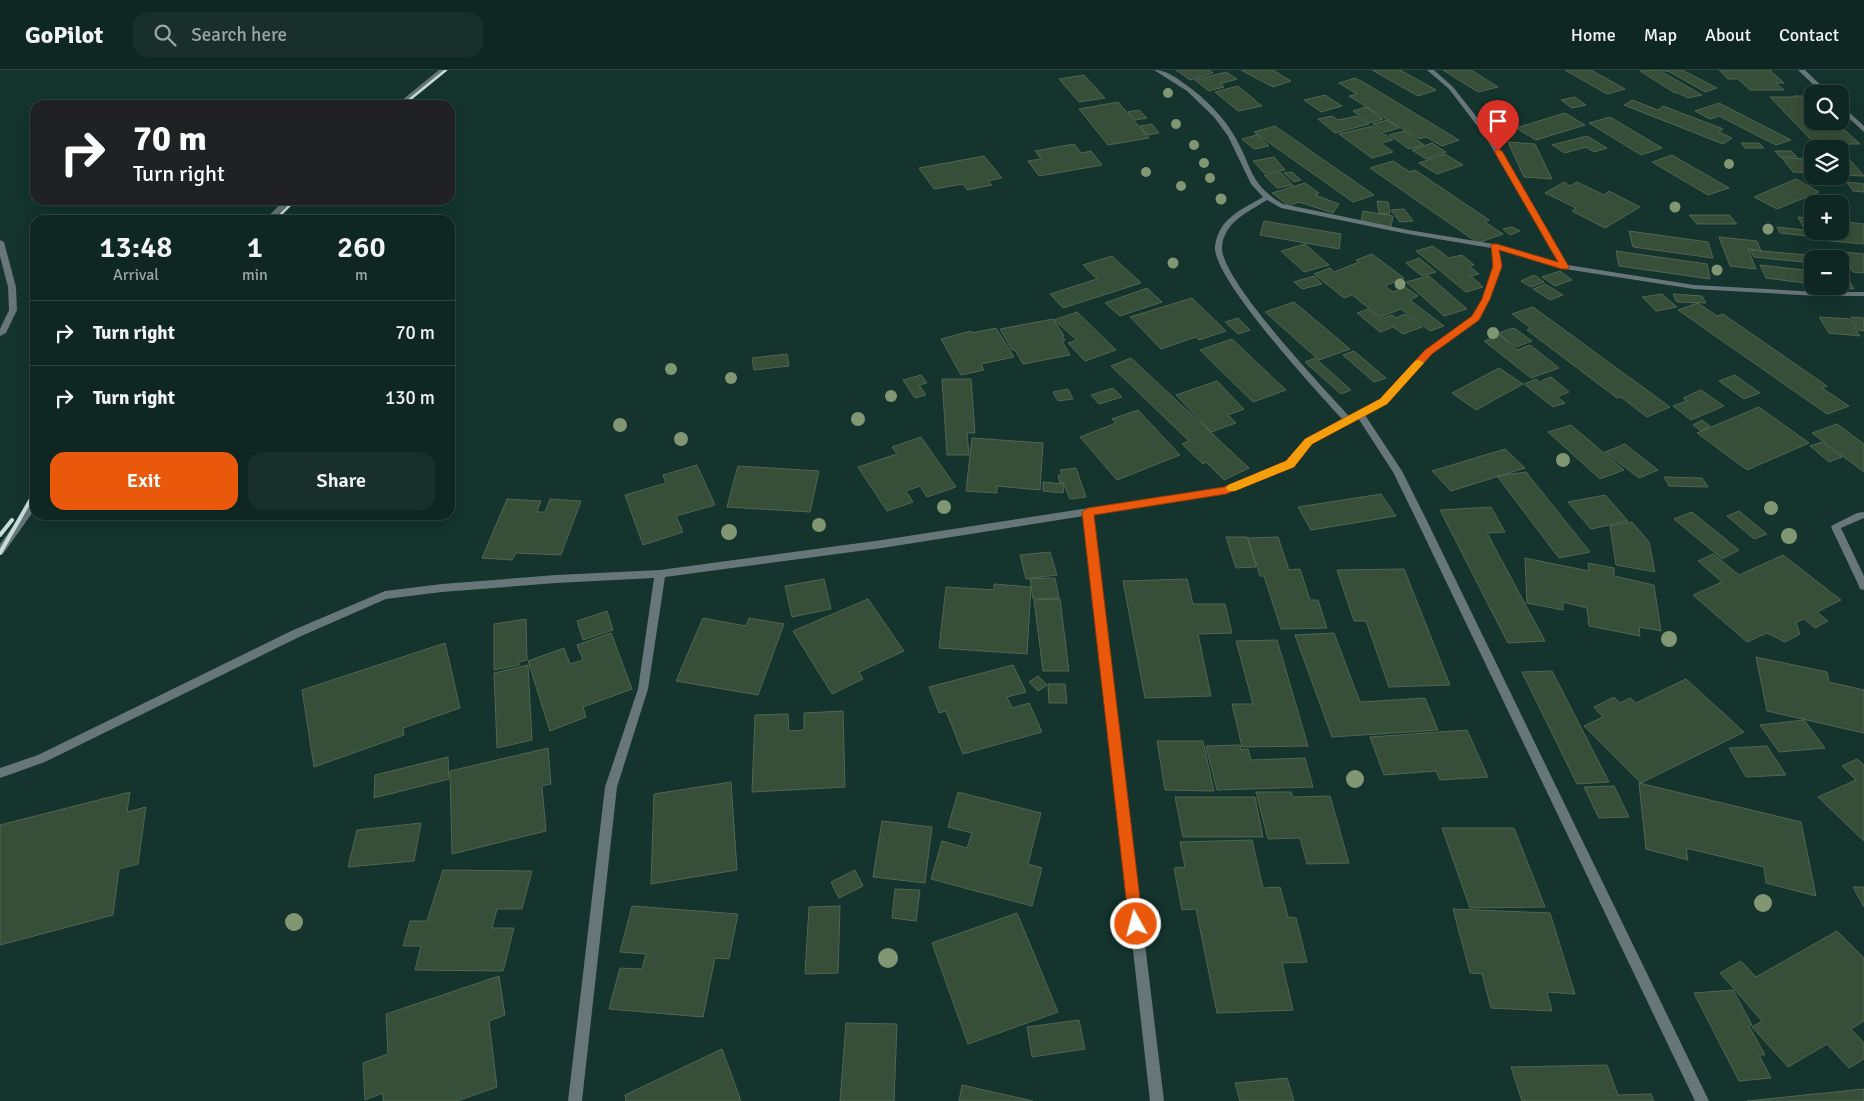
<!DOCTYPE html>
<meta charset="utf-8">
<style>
body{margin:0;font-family:Signika,sans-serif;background:#182f2a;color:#f1f3f6;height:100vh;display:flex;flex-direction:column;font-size:19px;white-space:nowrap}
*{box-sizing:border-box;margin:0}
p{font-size:16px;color:#9ba5a5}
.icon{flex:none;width:28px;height:28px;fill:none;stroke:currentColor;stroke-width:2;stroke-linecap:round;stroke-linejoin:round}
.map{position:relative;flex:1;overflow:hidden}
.details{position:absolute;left:30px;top:145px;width:425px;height:305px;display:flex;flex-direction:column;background:#0f2722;border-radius:15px;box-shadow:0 5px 20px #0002,0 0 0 1px #2f4440}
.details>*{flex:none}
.hud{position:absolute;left:30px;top:30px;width:425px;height:105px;border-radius:15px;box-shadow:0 5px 20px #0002,0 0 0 1px #2f4440;background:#202124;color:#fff;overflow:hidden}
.tools{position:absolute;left:1804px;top:15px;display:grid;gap:10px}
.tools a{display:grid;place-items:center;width:45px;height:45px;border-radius:10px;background:#0f2722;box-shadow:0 5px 20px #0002,0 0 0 1px #2f4440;font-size:25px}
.pin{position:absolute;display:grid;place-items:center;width:42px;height:42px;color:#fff;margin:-51px -21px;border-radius:50% 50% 50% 0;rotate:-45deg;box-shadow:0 0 5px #0007}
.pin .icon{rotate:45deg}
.me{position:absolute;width:55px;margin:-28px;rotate:353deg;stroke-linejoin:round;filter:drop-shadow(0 0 4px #0008)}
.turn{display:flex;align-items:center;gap:18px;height:105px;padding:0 20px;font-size:22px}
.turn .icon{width:65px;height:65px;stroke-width:2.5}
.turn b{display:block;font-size:35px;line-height:42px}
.eta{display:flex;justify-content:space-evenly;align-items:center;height:85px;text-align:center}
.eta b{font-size:30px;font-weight:600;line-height:35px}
.action{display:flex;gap:10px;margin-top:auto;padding:10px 20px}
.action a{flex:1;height:58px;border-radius:15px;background:#ea580c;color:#fff;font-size:20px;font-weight:600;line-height:58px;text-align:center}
.action a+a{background:#182f2a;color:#f1f3f6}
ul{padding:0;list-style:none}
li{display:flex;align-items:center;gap:15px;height:65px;padding:0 20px;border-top:1px solid #2f4440}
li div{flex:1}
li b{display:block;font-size:19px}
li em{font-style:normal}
header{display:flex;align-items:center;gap:30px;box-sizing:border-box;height:70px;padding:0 25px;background:#0f2722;border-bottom:1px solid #2f4440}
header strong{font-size:24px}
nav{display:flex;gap:28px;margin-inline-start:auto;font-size:18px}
.search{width:350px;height:45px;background:#182f2a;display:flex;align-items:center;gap:12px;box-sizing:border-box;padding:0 18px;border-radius:15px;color:#9ba5a5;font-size:19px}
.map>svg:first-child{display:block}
.building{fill:#374e38;stroke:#516652}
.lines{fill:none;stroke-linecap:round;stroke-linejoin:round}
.lane{fill:#677678;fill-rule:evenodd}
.street{fill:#677678;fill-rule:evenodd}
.rail-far1{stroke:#c9ddd7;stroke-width:2.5}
.rail{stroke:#c9ddd7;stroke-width:4}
.tree{fill:#819673}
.route{fill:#ea580c;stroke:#983908}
.slow{fill:#f59e0b}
</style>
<header>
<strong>GoPilot</strong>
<div class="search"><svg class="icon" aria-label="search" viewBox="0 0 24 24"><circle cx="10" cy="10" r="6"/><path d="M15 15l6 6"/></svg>Search here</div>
<nav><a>Home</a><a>Map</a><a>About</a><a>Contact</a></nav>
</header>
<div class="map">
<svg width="1864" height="1031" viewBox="0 0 1864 1031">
<rect width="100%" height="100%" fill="#14342d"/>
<path class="building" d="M1176,0H1209L1213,3L1190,10Z
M1241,0H1273L1291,11L1273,17Z
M1372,0H1400L1436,20L1418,26Z
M1443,0H1471L1498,17L1478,22Z
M1565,0H1591L1625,19L1607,24Z
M1659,0L1702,25L1688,28L1678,23H1675L1640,1Z
M1662,0H1682L1717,18L1705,22L1670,2Z
M1719,0H1770L1784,13H1776L1784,20H1750L1738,9H1728Z
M1226,2L1237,9L1220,14L1224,17L1209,21L1195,10Z
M1084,5L1105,28L1079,32L1059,9Z
M1355,8L1363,12L1459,70L1442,76L1426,67L1419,69L1349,26L1357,24L1339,13Z
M1238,16L1262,36L1238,41L1215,22Z
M1325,25L1342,36L1321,42L1304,30Z
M1794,26H1812V51H1822L1831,60L1846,61L1860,74H1815L1770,27H1796Z
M1575,27L1586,35L1572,38L1561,30Z
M1632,30L1658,40L1663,36L1723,59L1719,62L1732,68L1723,74L1624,35Z
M1118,32L1149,68L1108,75L1079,39Z
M1719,33L1791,70L1776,75L1719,46L1710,49L1695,41Z
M1366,37L1383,49L1370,53L1353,41Z
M1139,40L1147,48L1135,50L1128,42Z
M1565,43L1585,55L1536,70L1516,58Z
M1332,46L1338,50L1357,46L1369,54L1335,63L1318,49Z
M1610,47L1662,78L1641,85L1589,53Z
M1387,50L1399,58L1385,62L1373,54Z
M1152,54L1159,63L1147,65L1140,56Z
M1275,56L1374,125L1353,132L1254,62Z
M1373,56L1393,70L1381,73L1393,82L1372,88L1339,64Z
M1404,61L1424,75L1409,79L1389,65Z
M1257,65L1269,76L1254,79L1242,69Z
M1587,66L1607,78L1594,82L1586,77L1565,83L1552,75Z
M1508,72L1535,74L1552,109L1524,107Z
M1432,73L1446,82L1426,89L1412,80Z
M1741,73H1759L1764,78H1745Z
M1074,74L1081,83L1091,81L1102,95L1039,106L1028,91L1041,89L1035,81Z
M1775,81H1791L1797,87H1780Z
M1445,84L1463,95L1437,104L1419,93Z
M1672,85L1729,118L1708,125L1652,92Z
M984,86L1002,108L988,111L992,115L967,120L963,114L934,119L919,98Z
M1274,87L1285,100L1264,103L1253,91Z
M1782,88L1812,89V103L1793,102Z
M1393,91L1410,102L1415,100L1489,150L1485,152L1503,164L1478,173L1370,98Z
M1840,91H1851L1864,106L1840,105Z
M1280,102L1293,115L1277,118L1264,105Z
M1292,102L1301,110L1294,112L1284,103Z
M1796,109L1819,122L1777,139L1754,127Z
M1564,112L1570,116L1577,112L1604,125L1609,121L1640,137L1605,158L1572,141L1576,138L1545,123Z
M1847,112L1864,114V122L1853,121Z
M1305,113L1319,123L1315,125L1339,134L1333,143L1299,132L1289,136L1272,123Z
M1377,131L1388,132L1390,144L1379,143Z
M1404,139L1413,151L1400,152L1391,140Z
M1840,139L1848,152L1864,154V174L1810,169L1798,147L1812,149V161H1840Z
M1363,141L1393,146L1391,157L1361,152Z
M1689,145H1729L1737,154H1697Z
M1264,151L1341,164L1339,179L1260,165Z
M1512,157L1520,161L1510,165L1503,159Z
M1777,157L1804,160L1807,166L1780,163Z
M1629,161L1708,172L1713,188L1633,177Z
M1719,167L1757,171L1761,181L1748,179L1756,199L1730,196Z
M1305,174L1329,195L1304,202L1281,181Z
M1433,176L1449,188L1462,185L1474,195L1469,196L1479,204L1471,206L1483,217L1466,222L1416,181Z
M1750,180L1830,187L1831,189H1812V193L1754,187Z
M1616,181L1707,194L1710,209L1619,196Z
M1842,182L1864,184V203L1853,202Z
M1372,184L1404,208L1385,216L1393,222L1405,217L1418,226L1410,230L1444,256L1430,261L1401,239L1380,247L1352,225L1344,228L1314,204L1330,198L1334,202L1359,192L1356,190Z
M1112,186L1141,213L1063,238L1050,224L1097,209L1083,195Z
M1419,188L1436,202L1422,206L1406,193Z
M1760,195L1812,201V214L1766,208Z
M1560,201L1572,210L1555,216L1542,207Z
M1840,204L1846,205L1854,219L1834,216H1840Z
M1534,205L1544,212L1531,217L1521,211Z
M1314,206L1322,214L1302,219L1294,212Z
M1429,206L1467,239L1444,246L1406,212Z
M1545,214L1563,225L1550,230L1533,219Z
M1147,218L1162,232L1120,246L1105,233Z
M1662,224L1677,237L1656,241L1642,227Z
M1673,224L1702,226L1706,233L1677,232Z
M1192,228L1226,261L1199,270L1196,267L1161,279L1130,247Z
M1294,232L1350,279L1319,290L1265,242Z
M1698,233L1717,246L1723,244L1827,316L1822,318L1849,336L1827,344L1678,240Z
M1533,237L1670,337L1647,347L1621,327L1617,328L1527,260L1531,258L1512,244Z
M1368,239L1380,249L1392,245L1396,248L1405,244L1422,257L1403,264L1393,257L1380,262L1357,243Z
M1077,242L1116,280L1085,291L1068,273L1077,270L1054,250Z
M1819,247L1850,249L1860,266L1829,263Z
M1851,247L1864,248V261L1858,260Z
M1238,248L1250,260L1238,264L1225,252Z
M1053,249L1064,266H1062L1065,270L1062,271L1070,285L1023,294L1015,280H1012L1000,259Z
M996,258L1014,287L981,294L984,300L961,305L941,269L971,261L972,263Z
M1514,258L1532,271L1516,277L1498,263Z
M1500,265L1517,280L1530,275L1559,298L1531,308L1484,271Z
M1232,269L1286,320L1253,332L1200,280Z
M1354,281L1386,308L1374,312L1343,285Z
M787,284L789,296L754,300L752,288Z
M1131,288L1249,398L1224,410L1206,392L1203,394L1182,374L1189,371L1111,296Z
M1315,288L1351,320L1341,324L1305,292Z
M1499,298L1523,314L1476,340L1452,323Z
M921,305L927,313L919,315L926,325L915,328L903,310Z
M1735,305L1760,323L1744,329L1719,311Z
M1551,307L1569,322L1559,326L1541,311Z
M942,309H971L975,363H967L969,385H947Z
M1536,309L1565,333L1553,337L1524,314Z
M1217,311L1244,339L1228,345L1236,353L1211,362L1176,325Z
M1113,318L1122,327L1099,334L1091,325Z
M1068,319L1073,329L1058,331L1053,322Z
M1701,320L1724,336L1691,350L1673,336L1687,331L1683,328Z
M1759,337L1809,373L1747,400L1697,363Z
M1138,340L1180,385L1117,410L1080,367L1116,353L1112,349Z
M1702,350L1710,356L1701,361L1693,355Z
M1837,354L1864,374V402L1812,363Z
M1571,355L1624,400L1600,409L1548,362Z
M921,367L956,417L927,427L920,416L906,421L913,432L887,441L858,397L897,384L892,377Z
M972,368L1043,373L1040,420L997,416V423L966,421Z
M1822,372L1842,387L1829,392L1810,376Z
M1625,374L1658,400L1639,408L1605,382Z
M1505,379L1525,398L1451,421L1432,401Z
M697,395L715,435L676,446L683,462L643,475L625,425L666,413L663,405Z
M738,396L819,401L810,442L727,437Z
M1076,398L1086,427L1070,429L1063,412L1060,413L1058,405H1062L1060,400Z
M1526,402L1590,482L1559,488L1497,406Z
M1664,407L1702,408L1708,417L1669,416Z
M1043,412L1064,414L1063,423L1043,421Z
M1381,424L1396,446L1311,460L1298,437Z
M1605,425L1628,451L1591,459L1568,432Z
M507,429L541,431L537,442H545L550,429L581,431L561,485L516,483L512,490L482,488Z
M1491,437L1505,462L1487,463L1545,571L1508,573L1440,440Z
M1739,441L1767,464L1754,469L1727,446Z
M1692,442L1739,480L1722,489L1674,449Z
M1632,452L1649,472L1655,502L1616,495L1610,456Z
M1226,467H1247L1256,497L1236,498Z
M1278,467L1289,500L1300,499L1310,530H1318L1327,558L1281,559L1264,506H1260L1248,468Z
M1050,482L1057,505L1026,509L1020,485Z
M1713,484L1739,505L1783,485L1841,530L1817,542L1828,551L1815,558L1804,549L1796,552L1800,564L1785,572L1767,563L1747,572L1693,525L1722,512L1698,491Z
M1525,488L1589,501L1588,493L1614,498V506L1654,515L1661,561L1639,557L1640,566L1589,556L1587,538L1563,532V540L1527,533Z
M1404,499L1450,615L1389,617L1366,551H1354L1337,500Z
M1055,508L1059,528L1033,529L1030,509Z
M824,509L831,539L792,547L785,516Z
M1187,509L1193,534H1225L1232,563L1198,564L1211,626L1145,628L1123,511Z
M994,514L1031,517L1027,584L939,578L946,517L994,520Z
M868,529L904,581L859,602L863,609L832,624L793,561Z
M1060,529L1069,601H1043L1034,530Z
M607,541L613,560L583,570L577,551Z
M703,548L746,556L749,548L784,554L758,625L676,611Z
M526,549L527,590L519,592V595L494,600V554Z
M611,563L632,619L583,637L586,647L550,661L528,591L564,578L570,594L583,590L577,575Z
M1334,563L1360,632L1425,628L1438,660L1332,667L1295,565Z
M1277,570L1308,676L1242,677L1232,634H1253L1236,571Z
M445,573L460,638L403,658L404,665L314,697L302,620Z
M1756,587L1827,602L1829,612L1864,620V663L1767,641Z
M528,595L532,670L497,678L494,603Z
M1013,595L1026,622L1007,627L1012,638L1029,633L1042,662L963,684L946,641L939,643L929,617Z
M1552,601L1609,712L1577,714L1522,602Z
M1038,606L1047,615L1038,621L1029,612Z
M1686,609L1744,662L1641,713L1584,656L1603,647L1594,637L1614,627L1620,633L1630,628L1636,633Z
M1048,614H1065L1067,633H1049Z
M843,641L845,717L752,722L755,645L788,644L789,661L804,660V643Z
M1804,650L1825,678L1779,682L1760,655Z
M1467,660L1488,707L1440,710L1436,701L1384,705L1370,667Z
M1157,671H1203L1214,721L1165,720Z
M1240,675L1241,680L1248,679L1251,690L1305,688L1313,717L1217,720L1206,676Z
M1767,676L1786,705L1746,707L1729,678Z
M548,678L551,714L542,716L546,761L452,784L450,701Z
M448,687L449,709L374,728L375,705Z
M1857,689L1864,695V771L1818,727L1856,710L1842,696Z
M731,712L737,800L651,814L654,724Z
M1639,713L1801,752L1816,826L1766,813L1764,797L1686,778L1688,790L1646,779Z
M1614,716L1629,747L1599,748L1584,717Z
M130,722L127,742L146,737L138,794L119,799L113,845L0,875V755Z
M958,722L1041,743L1028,794L1042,798L1032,836L931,809L942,771L967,778L972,763L948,757Z
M1256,722H1291L1293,727L1330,726L1349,793L1307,794L1300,768L1268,769Z
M1175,727H1255L1263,767H1183Z
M882,751L932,757L925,813L873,807Z
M421,753L414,791L348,797L357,760Z
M1442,758H1514L1545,837L1470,838Z
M1252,770L1263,818L1280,817L1288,847L1296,848L1307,892L1282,893L1293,940L1217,943L1196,839L1182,840L1174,798L1185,797L1180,772Z
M443,800L532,801L522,839H497L492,858H514L503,901L415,900L421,876H403L410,851H427Z
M855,800L863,816L839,828L831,812Z
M1853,817H1864V837Z
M895,819L920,820L916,851L892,848Z
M632,836L738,844L729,889L715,888L703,947L609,939L620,898L642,899L646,884L620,882Z
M840,836L838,903L805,904L809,837Z
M1453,839L1550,843L1575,924L1547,922L1552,941L1491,938L1482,904L1470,903Z
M1017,843L1058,942L968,974L932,873Z
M1837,861L1864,888V951L1851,959L1864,973V989L1849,998L1827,974L1788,997L1752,957L1762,951L1720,903L1741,891L1756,907Z
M499,906L505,945L489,951L497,1017L457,1031H383V1023L365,1030L363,993L388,984L386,944Z
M1733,920L1752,955L1749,956L1765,985H1759L1771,1008L1739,1011L1694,923Z
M1079,950L1085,979L1032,987L1027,957Z
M846,953L897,954L894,1031H840Z
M722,979L741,1031H626L625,1025Z
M1607,995L1618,1025L1651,1024L1654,1031H1522L1511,997Z
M1287,1008L1294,1031H1240L1235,1013Z
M962,1015L1024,1029L1033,1031H959Z
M1864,1019V1031H1747Z"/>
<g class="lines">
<path class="lane" d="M439,0H446L403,35H396Z
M285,130H293L272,150H264Z
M0,170L4,172L16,217L17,240L6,263L0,266V259L9,240L8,217L0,186Z
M35,429V439L3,484L0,485V474L32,430Z"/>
<path class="street" d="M1154,0C1166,0 1175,7 1185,14C1205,28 1223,46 1235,67C1253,98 1249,114 1283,134L1408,160L1494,174L1559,193L1485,66L1449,19L1427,0H1434L1453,17L1491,65L1568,195L1694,215L1818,222H1864V226H1818L1694,219L1565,199L1499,180L1502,196L1490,229L1479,250L1432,284L1386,333L1365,345L1402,401L1427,451L1709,1031H1695L1417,451L1393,402L1358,348L1312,373L1293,396L1229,422L1093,444L1164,1031H1150L1084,446L882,478L665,507L648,619L617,717L582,1031H568L605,717L638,619L654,508L556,513L442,522L386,529L299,567L45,692L0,708V698L38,685L291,561L385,521L442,514L556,505L660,500L882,470L1225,417L1287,392L1306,369L1342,349C1318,323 1211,207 1215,176C1219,148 1241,140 1263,127L1251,114L1228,66L1214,47L1187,21ZM1267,130L1281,138L1408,164L1491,178L1494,196L1482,229L1473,247L1426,280L1380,329L1349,346C1324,319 1220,209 1222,177C1224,152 1248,142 1267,130Z
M1798,0H1805L1830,24H1823Z
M1840,34L1864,56V62L1840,40Z
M1864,442V448L1841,458L1864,506V520L1860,519L1859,516L1831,457L1833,455L1857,443Z"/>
<path class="rail-far1" d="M403,35L446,0
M275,150L295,130"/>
<path class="rail" d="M0,465L12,450
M0,483L35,422"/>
</g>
<g class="tree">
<circle cx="1168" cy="23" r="5"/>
<circle cx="1176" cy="54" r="5"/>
<circle cx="1194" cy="75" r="5"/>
<circle cx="1204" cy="93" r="5"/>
<circle cx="1729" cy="94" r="5"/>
<circle cx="1146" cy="102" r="5"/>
<circle cx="1210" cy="108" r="5"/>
<circle cx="1181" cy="116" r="5"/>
<circle cx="1221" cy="129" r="5.5"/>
<circle cx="1675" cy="137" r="5.5"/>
<circle cx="1768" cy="159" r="5.5"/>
<circle cx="1173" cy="193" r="5.5"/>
<circle cx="1717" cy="200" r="5.5"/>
<circle cx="1400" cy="214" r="5.5"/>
<circle cx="1493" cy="263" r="6"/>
<circle cx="671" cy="299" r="6"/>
<circle cx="731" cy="308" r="6"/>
<circle cx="891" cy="326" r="6"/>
<circle cx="858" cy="349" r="7"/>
<circle cx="620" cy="355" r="7"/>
<circle cx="681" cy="369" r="7"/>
<circle cx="1563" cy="390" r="7"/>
<circle cx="944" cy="437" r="7"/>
<circle cx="1771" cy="438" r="7"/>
<circle cx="819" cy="455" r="7"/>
<circle cx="729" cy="462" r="8"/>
<circle cx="1789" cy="466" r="8"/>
<circle cx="1669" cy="569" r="8"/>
<circle cx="1355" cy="709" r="9"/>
<circle cx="1763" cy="833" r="9"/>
<circle cx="294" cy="852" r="9"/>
<circle cx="888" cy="888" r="10"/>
</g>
<path class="route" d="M1498,79L1502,81L1569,197L1568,199H1562L1499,180L1502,196L1490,229L1479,250L1432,284L1387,334L1312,374L1294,397L1226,424L1094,445L1143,854L1141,859L1136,861L1131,859L1129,854L1082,442L1088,438L1224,417L1286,391L1305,369L1380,329L1425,280L1472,246L1482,229L1493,196L1491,174H1497L1558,192L1494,81Z"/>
<path class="slow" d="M1419,290L1424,293L1422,295L1387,334L1312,374L1294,397L1235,421H1228L1226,418L1228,415L1286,391L1305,369L1380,329L1415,291Z"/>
</svg>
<div class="tools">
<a><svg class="icon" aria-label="search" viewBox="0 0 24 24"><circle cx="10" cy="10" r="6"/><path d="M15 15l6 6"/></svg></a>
<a><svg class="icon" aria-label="layers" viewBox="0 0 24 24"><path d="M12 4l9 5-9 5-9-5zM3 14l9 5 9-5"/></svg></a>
<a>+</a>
<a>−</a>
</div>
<div class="pin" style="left:1498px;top:81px;background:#d93025"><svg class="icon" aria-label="arrive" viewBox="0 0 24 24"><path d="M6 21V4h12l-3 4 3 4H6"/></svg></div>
<svg class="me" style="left:1136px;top:854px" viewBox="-20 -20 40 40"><circle r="17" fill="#ea580c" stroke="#fff" stroke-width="3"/><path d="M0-11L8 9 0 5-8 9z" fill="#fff"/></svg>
<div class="hud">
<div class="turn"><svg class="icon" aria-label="right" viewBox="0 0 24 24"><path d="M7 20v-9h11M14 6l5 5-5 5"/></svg><div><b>70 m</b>Turn right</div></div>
</div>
<section class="details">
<div class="eta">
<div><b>13:48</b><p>Arrival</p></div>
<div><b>1</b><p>min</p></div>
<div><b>260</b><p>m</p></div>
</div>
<ul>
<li><svg class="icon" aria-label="right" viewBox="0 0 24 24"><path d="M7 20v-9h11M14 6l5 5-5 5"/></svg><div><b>Turn right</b></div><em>70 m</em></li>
<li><svg class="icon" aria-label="right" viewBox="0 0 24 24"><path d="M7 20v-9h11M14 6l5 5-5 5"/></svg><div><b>Turn right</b></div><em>130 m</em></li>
</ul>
<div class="action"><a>Exit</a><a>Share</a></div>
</section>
</div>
